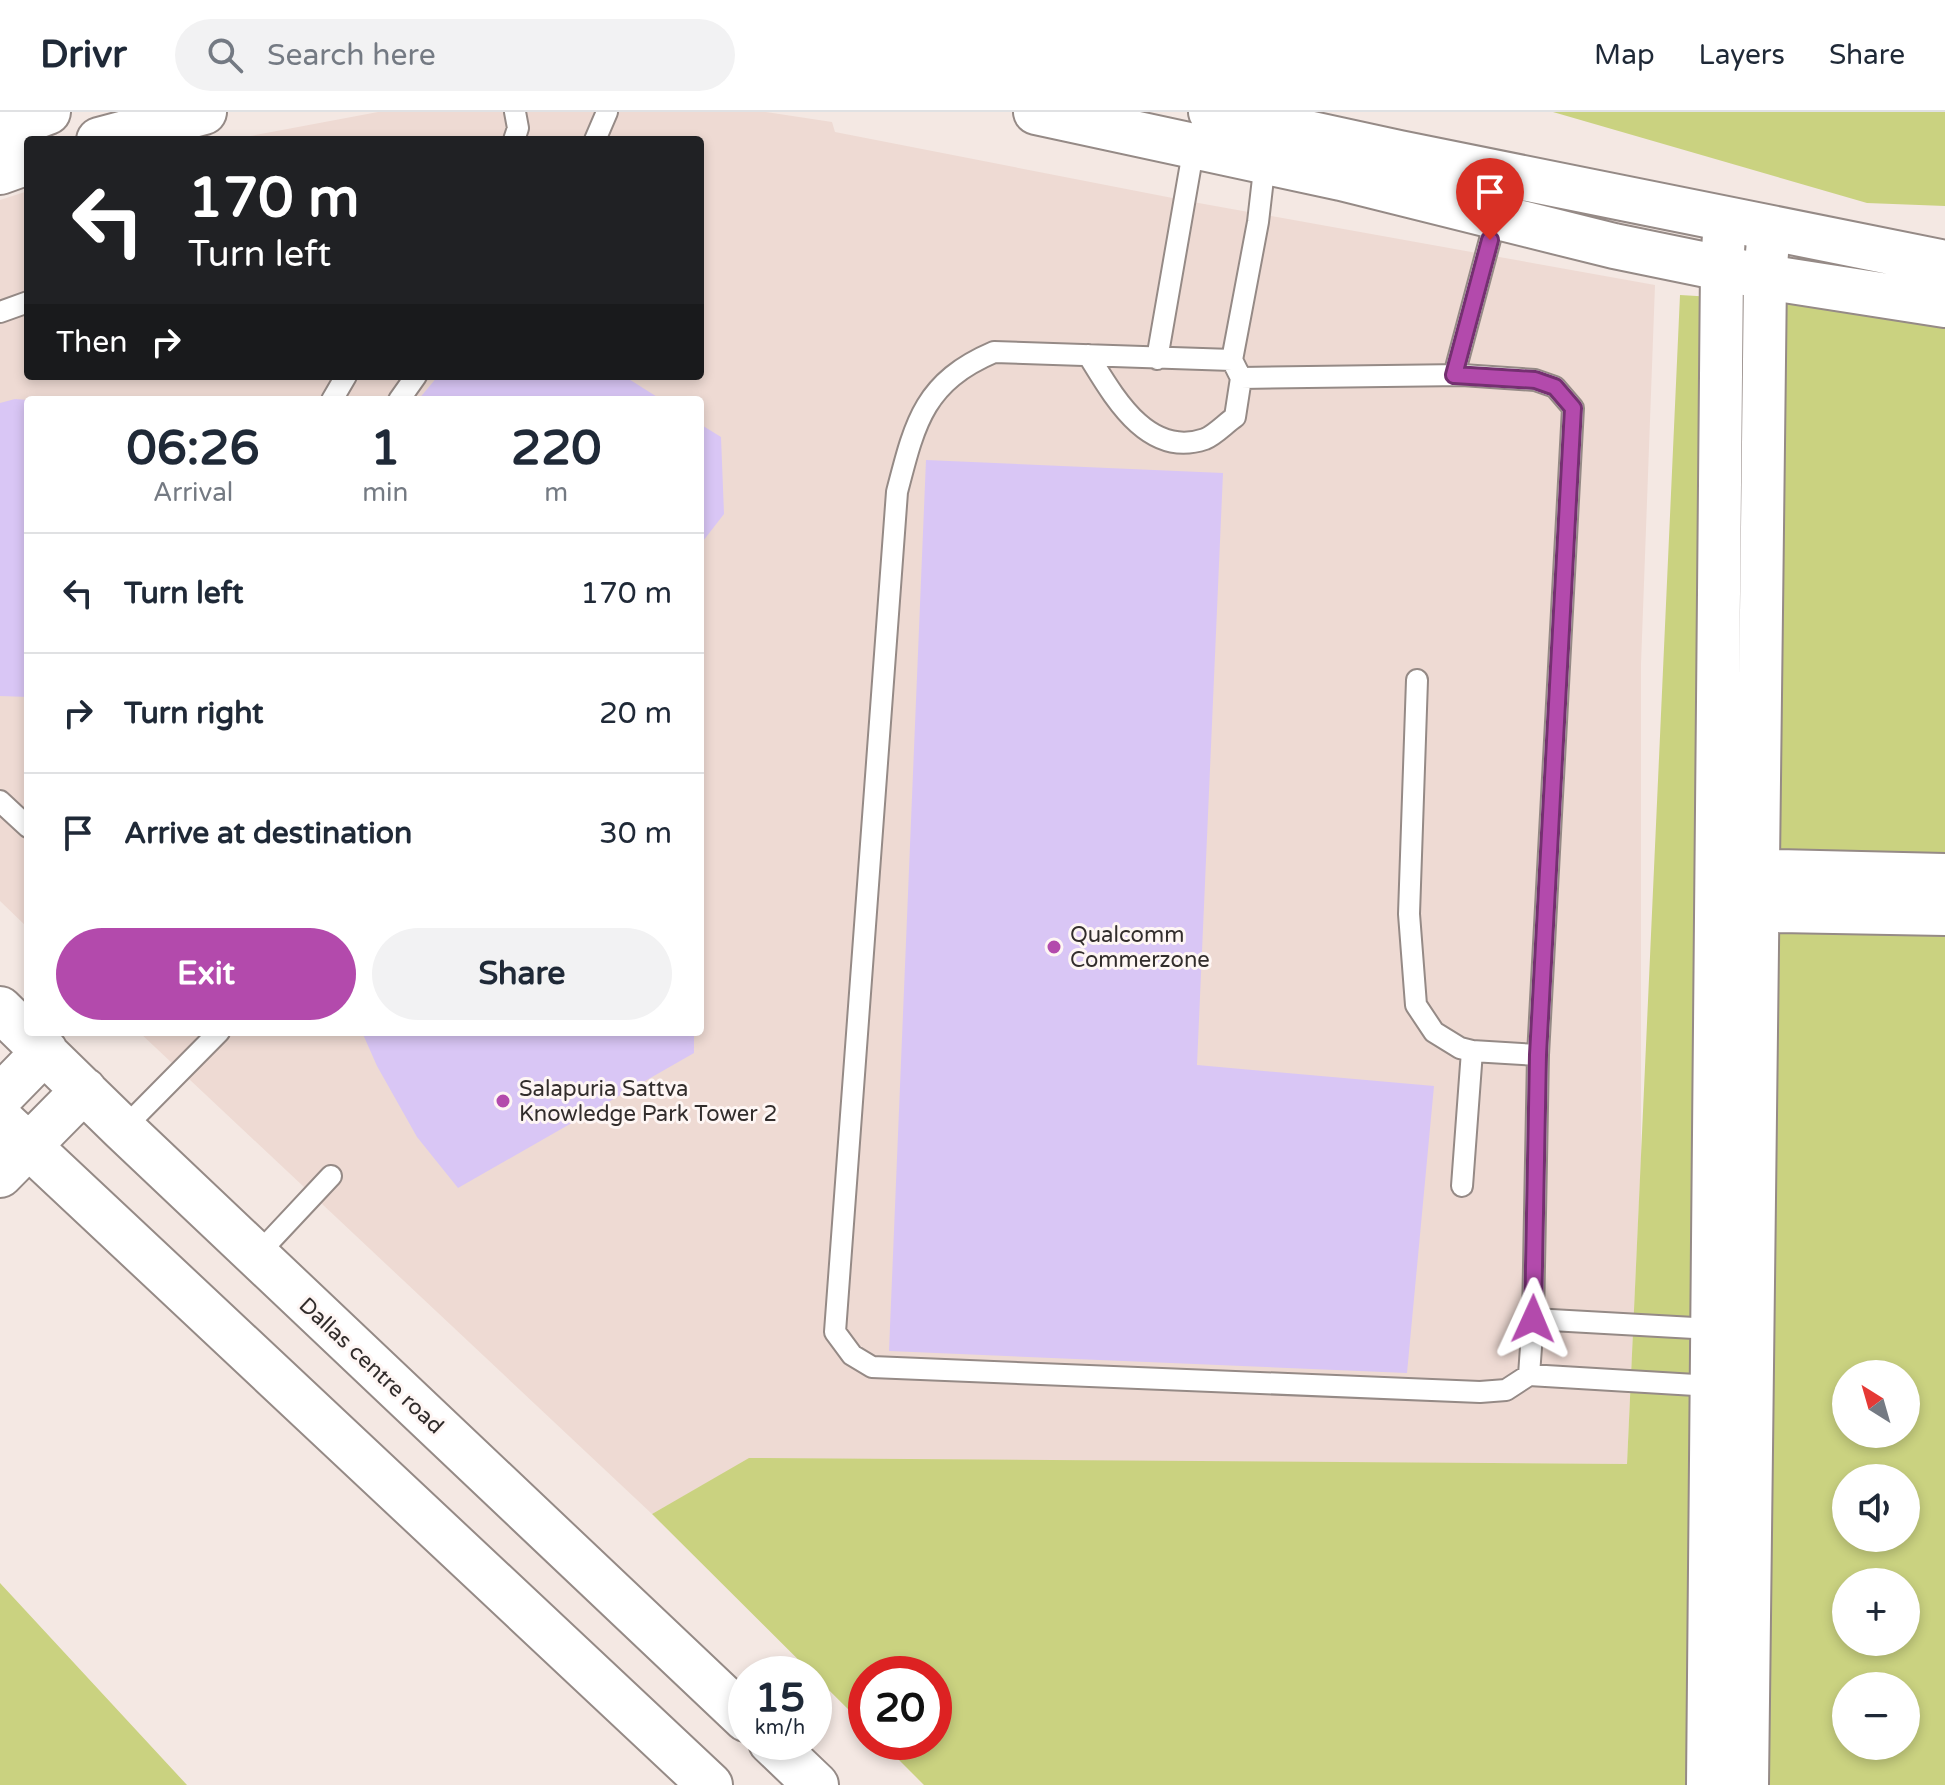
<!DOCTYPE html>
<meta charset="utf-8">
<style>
body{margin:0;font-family:"Varela Round",sans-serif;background:#f2f2f3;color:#1f2937;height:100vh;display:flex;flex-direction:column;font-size:30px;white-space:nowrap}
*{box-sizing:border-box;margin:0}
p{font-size:26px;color:#747a83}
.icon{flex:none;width:44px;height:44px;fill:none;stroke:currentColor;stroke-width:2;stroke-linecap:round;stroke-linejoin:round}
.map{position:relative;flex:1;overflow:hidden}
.sheet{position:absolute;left:24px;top:284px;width:680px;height:640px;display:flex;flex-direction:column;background:#fff;border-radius:8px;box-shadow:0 4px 12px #0003}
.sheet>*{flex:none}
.guide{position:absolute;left:24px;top:24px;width:680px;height:244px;border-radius:8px;box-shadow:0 4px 12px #0003;background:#202124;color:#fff;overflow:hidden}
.needle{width:52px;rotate:323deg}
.buttons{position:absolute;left:1832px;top:1248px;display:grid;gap:16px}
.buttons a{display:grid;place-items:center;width:88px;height:88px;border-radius:50%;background:#fff;box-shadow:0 4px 12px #0003;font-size:40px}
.speed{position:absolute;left:728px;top:1544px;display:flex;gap:16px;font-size:40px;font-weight:700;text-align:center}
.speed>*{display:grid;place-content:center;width:104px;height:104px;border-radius:50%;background:#fff;box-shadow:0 4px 12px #0003;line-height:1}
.speed small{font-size:20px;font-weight:400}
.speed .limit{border:12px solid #d22;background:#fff;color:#111}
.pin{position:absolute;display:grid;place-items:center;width:68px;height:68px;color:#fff;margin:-82px -34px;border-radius:50% 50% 50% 0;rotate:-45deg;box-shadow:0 0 8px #0007}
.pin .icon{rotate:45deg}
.me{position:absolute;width:88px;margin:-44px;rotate:1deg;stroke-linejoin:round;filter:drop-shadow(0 0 6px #0008)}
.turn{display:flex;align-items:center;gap:28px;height:168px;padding:0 32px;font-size:36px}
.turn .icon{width:104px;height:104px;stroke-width:2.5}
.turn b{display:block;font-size:56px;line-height:68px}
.then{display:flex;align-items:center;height:76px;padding:0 32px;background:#0003;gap:16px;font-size:30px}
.eta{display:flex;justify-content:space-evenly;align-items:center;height:136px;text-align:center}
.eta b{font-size:48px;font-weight:800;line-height:56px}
.primary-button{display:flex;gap:16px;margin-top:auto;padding:16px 32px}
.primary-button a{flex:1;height:92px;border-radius:48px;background:#b34aac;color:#fff;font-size:32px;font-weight:800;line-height:92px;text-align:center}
.primary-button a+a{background:#f2f2f3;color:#1f2937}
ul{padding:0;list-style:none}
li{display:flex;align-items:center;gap:24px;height:120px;padding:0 32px;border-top:2px solid #e0e1e3}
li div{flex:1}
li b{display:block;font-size:30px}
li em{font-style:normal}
header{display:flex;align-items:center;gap:48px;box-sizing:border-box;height:112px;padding:0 40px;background:#fff;border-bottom:2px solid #e0e1e3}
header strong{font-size:38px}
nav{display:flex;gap:44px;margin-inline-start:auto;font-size:28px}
.search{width:560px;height:72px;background:#f2f2f3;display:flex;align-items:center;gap:20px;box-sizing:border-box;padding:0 28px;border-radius:44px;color:#747a83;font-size:30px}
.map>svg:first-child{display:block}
.built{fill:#eedad3}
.green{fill:#cad280;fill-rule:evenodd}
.building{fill:#d9c6f5}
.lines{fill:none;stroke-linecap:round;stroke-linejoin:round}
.service-casing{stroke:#958a86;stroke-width:24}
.minor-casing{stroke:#958a86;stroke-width:46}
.tertiary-casing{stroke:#958a86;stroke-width:48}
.service{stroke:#fff;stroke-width:20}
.minor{stroke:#fff;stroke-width:42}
.tertiary{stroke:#fff;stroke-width:44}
.route-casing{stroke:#743070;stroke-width:20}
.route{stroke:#b34aac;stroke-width:14}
.poi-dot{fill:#b34aac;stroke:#fef6f4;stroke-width:3}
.labels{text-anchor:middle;stroke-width:6;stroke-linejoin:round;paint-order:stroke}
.poi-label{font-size:22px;fill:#322d2c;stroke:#fef6f4;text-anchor:start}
.street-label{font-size:22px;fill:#322d2c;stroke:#fef6f4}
</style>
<header>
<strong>Drivr</strong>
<div class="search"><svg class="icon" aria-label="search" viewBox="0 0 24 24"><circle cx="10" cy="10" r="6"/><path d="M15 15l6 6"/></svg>Search here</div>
<nav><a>Map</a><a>Layers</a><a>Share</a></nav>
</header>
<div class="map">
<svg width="1945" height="1673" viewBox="0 0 1945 1673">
<rect width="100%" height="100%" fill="#f4e8e3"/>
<path class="built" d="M378,0H766L832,10L835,20L1193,90L1655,173L1641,552V1046L1627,1352L749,1347L652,1402L139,920H700V288H28V816L0,789V88L28,79V264H700V28H229Z"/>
<path class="green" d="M1553,0H1945V94L1867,91Z
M1680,183L1945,199V1673H924L881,1630H934V1562H866V1615L652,1402L749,1346L1627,1352ZM1846,1262H1906V1322H1846ZM1846,1366H1906V1426H1846ZM1846,1470H1906V1530H1846ZM1846,1574H1906V1634H1846Z
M0,1471L187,1673H0Z"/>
<path class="building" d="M438,264H624L662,288H418Z
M15,287L28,288V585L0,584V291Z
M700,312L721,325L724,402L700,433Z
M926,348L1223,361L1197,953L1434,974L1407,1261L889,1239Z
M362,920H694V941L458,1076L417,1025L377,954Z"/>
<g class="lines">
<defs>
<path id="service" d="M514,28L518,16L515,0
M595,28L607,0
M0,200L28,190
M1088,243C1113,283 1147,347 1205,327C1215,323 1226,311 1235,305L1241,266L1232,248L994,240C924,270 915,310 897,380L835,1220L852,1243L872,1255L1480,1280L1506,1278L1529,1263L1533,1207L1538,943L1573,296L1555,275L1535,268L1462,263L1241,266
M1157,247L1194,34
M1232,248L1258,110L1265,49
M1454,263L1496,105
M332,288L346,264
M399,288L416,264
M1417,568L1409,802L1416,893L1434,920L1460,936L1472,939L1538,943
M0,689L28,715
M123,1017L219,920
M1462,1074L1472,939
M257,1143L331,1064
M1533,1207L1712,1217
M1529,1263L1712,1274"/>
<path id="minor" d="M1730,758L1945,763
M1730,798L1945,802
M1708,1673L1722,155L1725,107
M1747,1673L1765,165L1769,117"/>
<path id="tertiary" d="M1036,0L1341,66L1614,134L1765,165L1945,193
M1211,0L1399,41L1945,151
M0,18L48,0
M99,28L204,0
M0,60L28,50
M0,897L123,1017L746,1607
M0,985L45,939
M0,1007L710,1673
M0,1063L84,978
M771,1630L816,1673"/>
</defs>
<use href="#service" class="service-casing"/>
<use href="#minor" class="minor-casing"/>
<use href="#tertiary" class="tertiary-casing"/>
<use href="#service" class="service"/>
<use href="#minor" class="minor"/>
<use href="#tertiary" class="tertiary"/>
</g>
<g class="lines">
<defs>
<path id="route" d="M1490,128L1454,263L1535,268L1555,275L1573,296L1538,943L1533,1207"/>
</defs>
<use href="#route" class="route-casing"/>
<use href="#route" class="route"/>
</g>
<g class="poi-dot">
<circle cx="1054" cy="835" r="8"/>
<circle cx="503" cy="989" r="8"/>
</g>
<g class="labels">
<g class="poi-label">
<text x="1070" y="830">Qualcomm<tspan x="1070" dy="25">Commerzone</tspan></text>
<text x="519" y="984">Salapuria Sattva<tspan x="519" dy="25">Knowledge Park Tower 2</tspan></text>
</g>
<g class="street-label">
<text transform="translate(372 1253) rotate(43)" y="8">Dallas centre road</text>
</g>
</g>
</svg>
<div class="buttons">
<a><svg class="needle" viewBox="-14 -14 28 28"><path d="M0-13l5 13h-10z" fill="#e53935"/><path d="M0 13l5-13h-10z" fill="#747a83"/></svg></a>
<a><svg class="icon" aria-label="sound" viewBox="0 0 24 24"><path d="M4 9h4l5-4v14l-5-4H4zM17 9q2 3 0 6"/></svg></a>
<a>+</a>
<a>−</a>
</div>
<div class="speed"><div>15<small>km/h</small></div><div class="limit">20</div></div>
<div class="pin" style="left:1490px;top:128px;background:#d93025"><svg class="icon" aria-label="arrive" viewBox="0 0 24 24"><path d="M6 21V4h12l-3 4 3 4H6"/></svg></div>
<svg class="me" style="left:1533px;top:1207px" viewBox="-20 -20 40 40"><path d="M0-17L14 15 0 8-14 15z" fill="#b34aac" stroke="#fff" stroke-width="4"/></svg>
<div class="guide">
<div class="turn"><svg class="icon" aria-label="left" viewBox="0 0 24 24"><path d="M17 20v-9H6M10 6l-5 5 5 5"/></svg><div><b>170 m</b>Turn left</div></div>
<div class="then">Then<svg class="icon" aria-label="right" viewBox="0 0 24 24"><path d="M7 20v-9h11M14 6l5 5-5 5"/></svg></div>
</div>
<section class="sheet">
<div class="eta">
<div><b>06:26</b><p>Arrival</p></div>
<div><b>1</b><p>min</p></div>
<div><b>220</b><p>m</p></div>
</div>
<ul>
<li><svg class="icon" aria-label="left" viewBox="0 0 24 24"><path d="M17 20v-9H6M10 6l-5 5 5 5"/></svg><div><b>Turn left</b></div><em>170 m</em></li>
<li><svg class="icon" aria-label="right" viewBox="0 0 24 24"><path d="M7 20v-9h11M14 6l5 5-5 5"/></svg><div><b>Turn right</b></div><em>20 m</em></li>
<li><svg class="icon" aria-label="arrive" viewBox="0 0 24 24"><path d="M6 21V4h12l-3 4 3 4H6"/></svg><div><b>Arrive at destination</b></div><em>30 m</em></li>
</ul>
<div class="primary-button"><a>Exit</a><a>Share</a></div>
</section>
</div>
